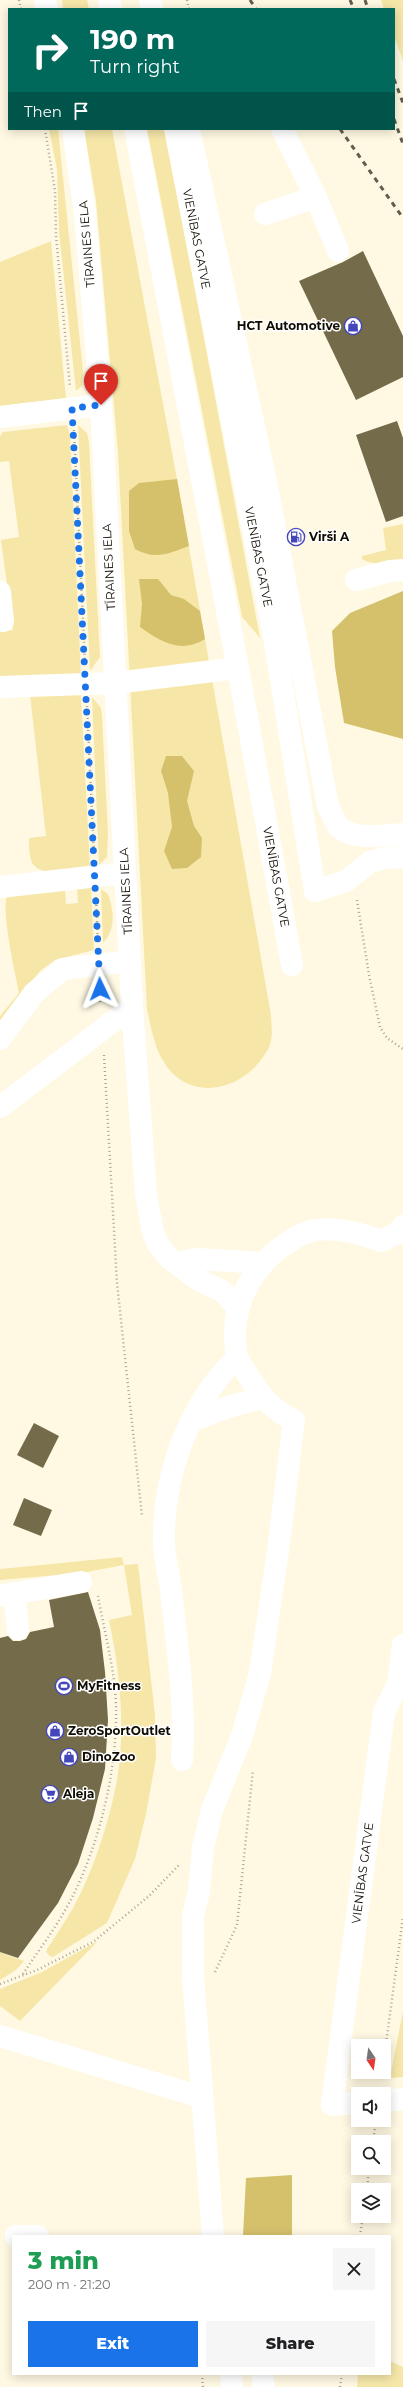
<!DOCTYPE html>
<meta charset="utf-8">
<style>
body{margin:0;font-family:Montserrat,sans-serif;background:#f6f6f6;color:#202124;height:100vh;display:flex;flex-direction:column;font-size:15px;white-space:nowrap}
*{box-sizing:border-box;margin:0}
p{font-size:13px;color:#757577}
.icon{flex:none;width:22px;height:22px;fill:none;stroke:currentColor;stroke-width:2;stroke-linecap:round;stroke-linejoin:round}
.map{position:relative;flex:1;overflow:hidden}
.side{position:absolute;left:12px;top:2235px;width:379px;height:140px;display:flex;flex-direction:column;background:#fff;border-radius:0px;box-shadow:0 2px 10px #0003}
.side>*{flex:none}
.guide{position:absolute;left:8px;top:8px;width:387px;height:122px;border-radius:0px;box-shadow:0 2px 10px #0003;background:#00695c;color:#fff;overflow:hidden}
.needle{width:26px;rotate:167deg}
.tools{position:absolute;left:351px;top:2039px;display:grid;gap:8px}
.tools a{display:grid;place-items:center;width:40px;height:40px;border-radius:0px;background:#fff;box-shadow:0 2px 10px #0003;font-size:20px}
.pin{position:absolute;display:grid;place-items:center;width:34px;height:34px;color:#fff;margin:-41px -17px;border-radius:50% 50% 50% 0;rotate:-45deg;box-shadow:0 0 4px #0007}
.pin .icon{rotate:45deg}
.me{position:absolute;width:44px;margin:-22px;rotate:358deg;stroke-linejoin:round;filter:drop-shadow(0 0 3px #0008)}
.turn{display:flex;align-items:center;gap:14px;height:84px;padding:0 16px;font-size:18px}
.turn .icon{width:52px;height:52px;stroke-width:2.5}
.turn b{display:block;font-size:28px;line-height:34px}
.then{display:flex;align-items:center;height:38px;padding:0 16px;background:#0003;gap:8px;font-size:15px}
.round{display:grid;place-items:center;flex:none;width:42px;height:42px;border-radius:0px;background:#f6f6f6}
.overview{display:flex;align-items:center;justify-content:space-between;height:68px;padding:0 16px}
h1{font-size:24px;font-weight:800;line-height:30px;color:#1e9e55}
.primary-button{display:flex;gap:8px;margin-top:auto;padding:8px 16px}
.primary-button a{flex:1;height:46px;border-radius:0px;background:#1a73e8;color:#fff;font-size:16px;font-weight:800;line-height:46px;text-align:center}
.primary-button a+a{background:#f6f6f6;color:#202124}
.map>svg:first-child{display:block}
.green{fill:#f6e7a9}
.forest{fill:#d5c16c}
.building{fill:#736b4a}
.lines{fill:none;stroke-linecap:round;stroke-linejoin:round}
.path{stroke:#aba694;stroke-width:2.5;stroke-dasharray:1 3;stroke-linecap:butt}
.minor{stroke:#fff;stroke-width:22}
.major{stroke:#fff;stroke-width:22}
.highway{stroke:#fff;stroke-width:22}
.rail{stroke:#615d4f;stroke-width:3;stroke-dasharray:5 5;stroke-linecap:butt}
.route{stroke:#1a73e8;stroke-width:7;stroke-dasharray:0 12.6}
.labels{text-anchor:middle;stroke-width:3;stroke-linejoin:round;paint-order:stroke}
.street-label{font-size:12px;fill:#0f0c02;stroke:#fff}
.poi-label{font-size:12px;font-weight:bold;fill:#0f0c02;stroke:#fff;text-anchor:start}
</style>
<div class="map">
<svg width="403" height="2387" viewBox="0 0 403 2387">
<rect width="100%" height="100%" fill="#fff9e3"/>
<path class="green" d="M62,0H87L89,9H63Z
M381,0H403V61L394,36V9H384Z
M49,129H58L83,371L82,386L76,391L59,232L57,170Z
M84,129H112L177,479L271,1015C271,1023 273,1032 271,1040C270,1049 262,1059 256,1066C231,1093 187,1098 165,1064C154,1048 151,1027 147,1009L118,453L96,201Z
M147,129H165L260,638L242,617Z
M51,241L66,398L0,406V262Z
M67,425L70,435L81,676L0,677V632L13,630L1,540L19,537L9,461L0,462V436L3,432Z
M78,425L87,433L89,442L100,657L90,671Z
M403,524V559C389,562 375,567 362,559V556L386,550L383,528Z
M30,695H81L90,867C74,869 37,880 31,860C29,854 29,845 29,838L46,836Z
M92,697L101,708L102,716L108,833L107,857L99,865Z
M91,886L94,950L55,960L40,971L0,1022V1016L19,993C15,973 1,912 7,896L65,890L66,904L78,903L77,888Z
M101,889L108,894C114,910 116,930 103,943Z
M122,1557L124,1565L138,1564L155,1715L156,1758L146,1814L135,1859L107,1923L53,1957L50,1956L46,1952L47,1949C56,1935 65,1922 73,1908C95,1869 117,1800 120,1755C124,1710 118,1664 109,1620L132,1615L124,1565L81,1573L0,1580V1569Z
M98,1941L20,2021L0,2006V1989L42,1972Z
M0,1952L24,1961L16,1970L0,1980Z
M403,2011V2077L390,2078Z
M390,2361L403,2367V2387H357L358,2374H390Z"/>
<path class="forest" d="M177,479L189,546C168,554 155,560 135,549L129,531V491L139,483Z
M139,579H158L171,595L184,599L200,611L205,639C181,654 161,642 140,627L142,604Z
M403,591V739L344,723L335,667L332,631L350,613Z
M166,756H182L194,771L187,801L194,826L202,838L201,857L187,868L172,869L164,851L172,827L168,793L161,771Z
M292,2175V2236H243L246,2178Z"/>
<path class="building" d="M363,251L403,336V377L356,400L299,281L343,262Z
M397,421L403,438V516L386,522L356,435Z
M34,1423L59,1436L43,1468L17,1455Z
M24,1498L52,1510L41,1536L13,1525Z
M88,1592L100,1630L105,1672L108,1720L105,1769L93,1818L78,1864L58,1903L18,1958L0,1952V1638L8,1636L13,1641H20L26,1639L30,1632L54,1627L49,1600Z"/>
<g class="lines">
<path class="path" d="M19,0L21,9
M187,0L189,9
M45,129L55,191L56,236L70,387
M74,430L85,663
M87,706L94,854
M96,897L98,944
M357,900L369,975L380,1027L387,1038L403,1049
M99,985L100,1004
M104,1055L117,1283L142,1516
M215,1972L237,1925L253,1770
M23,1974C38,1951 56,1928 69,1903C102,1842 123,1750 114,1680C110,1652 103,1624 98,1596
M0,1984L37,1970L93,1942L149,1896L179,1865
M384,2059L403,1917
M381,2079L382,2072
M373,2142L376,2120
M367,2190L369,2168
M360,2236L363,2216
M202,2374L203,2387
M340,2387L342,2374"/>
<g class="minor">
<path d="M282,129L316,197L338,251"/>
<path d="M265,214L316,197"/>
<path d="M0,417L101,405"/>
<path d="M356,580L390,571L403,570"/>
<path d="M0,592L3,621"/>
<path d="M0,687L115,683L238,668"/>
<path d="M0,887L125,873"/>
<path d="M132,1007L146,1194L153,1233L158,1244L169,1258L197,1279L222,1291L238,1308"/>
<path d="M0,1039L34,993L63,969L130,961"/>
<path d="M176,1263L197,1259L262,1263"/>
<path d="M192,1421L228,1407L262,1398"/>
<path d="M14,1593L18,1629"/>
<path d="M0,1596L81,1582"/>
<path d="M182,1760C186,1704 177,1646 171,1590C169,1575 165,1560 164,1545C162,1478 188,1404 237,1358"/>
<path d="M0,2036L201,2097"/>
<path d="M384,2101L403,2099"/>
<path id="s1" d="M358,2103L332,2105L384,1712L398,1684L403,1645"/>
<path d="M16,2236H38"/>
<path d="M231,2374L232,2387"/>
</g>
<path class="major" d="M189,129L266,481L328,806C331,812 334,820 338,826C351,841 386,835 403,834"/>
<g class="highway">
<path d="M45,0L47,9"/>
<path d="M109,0L111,9"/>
<path d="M150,0L152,9"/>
<path id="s2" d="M135,129L238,668L292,965"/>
<path id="s3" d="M175,129L274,637L315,891L346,881L370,862L385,858L403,857"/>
<path d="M0,1107L132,1007L101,405L85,214L73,129"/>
<path d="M213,2236L193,1976V1916L199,1891L203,1847L212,1810L242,1736L260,1673L278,1551L294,1420C274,1411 262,1398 251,1380C247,1373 239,1364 237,1356C229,1316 245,1277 276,1251C287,1243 301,1232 316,1230C338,1227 360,1233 381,1241L396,1234L403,1226"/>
<path d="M262,2374L264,2387"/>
</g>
<path class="rail" d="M250,0L256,9
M350,0L354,9
M365,0L368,9
M394,79L403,103
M394,119L403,144
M340,129L403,218"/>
</g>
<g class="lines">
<path class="route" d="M100,989L72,408L101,405"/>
</g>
<defs>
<symbol id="shop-ring" viewBox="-11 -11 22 22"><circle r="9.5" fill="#fff" stroke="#4446bb" stroke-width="1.5"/><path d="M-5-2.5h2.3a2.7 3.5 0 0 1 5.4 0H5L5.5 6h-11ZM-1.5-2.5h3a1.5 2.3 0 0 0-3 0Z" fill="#4446bb"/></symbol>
<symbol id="fuel-ring" viewBox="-11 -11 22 22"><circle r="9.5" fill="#fff" stroke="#4446bb" stroke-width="1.5"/><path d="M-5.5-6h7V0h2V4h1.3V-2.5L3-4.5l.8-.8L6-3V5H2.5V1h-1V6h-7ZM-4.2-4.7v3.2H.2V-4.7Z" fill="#4446bb"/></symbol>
<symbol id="stadium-ring" viewBox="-11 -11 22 22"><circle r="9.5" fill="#fff" stroke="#4446bb" stroke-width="1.5"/><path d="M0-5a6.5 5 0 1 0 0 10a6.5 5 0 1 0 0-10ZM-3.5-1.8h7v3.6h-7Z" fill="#4446bb"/></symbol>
<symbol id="supermarket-ring" viewBox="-11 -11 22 22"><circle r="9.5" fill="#fff" stroke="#4446bb" stroke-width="1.5"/><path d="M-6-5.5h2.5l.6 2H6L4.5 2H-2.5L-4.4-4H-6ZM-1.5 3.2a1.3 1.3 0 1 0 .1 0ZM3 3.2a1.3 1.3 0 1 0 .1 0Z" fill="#4446bb"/></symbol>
</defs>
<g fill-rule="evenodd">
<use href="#shop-ring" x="343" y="316" width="20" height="20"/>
<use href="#fuel-ring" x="286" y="527" width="20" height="20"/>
<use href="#stadium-ring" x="54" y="1676" width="20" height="20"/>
<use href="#shop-ring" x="45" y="1721" width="20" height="20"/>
<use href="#shop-ring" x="59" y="1747" width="20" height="20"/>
<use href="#supermarket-ring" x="40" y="1784" width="20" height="20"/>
</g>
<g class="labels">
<g class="street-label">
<text dy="4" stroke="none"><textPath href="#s3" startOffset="112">VIENĪBAS GATVE</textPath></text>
<text transform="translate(87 244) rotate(-95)" y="4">TĪRAINES IELA</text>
<text dy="4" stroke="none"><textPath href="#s3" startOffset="436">VIENĪBAS GATVE</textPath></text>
<text transform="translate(109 567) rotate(-93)" y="4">TĪRAINES IELA</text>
<text dy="4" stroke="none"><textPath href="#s2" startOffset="761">VIENĪBAS GATVE</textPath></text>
<text transform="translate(126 891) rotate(-93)" y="4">TĪRAINES IELA</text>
<text dy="4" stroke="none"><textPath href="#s1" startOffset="260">VIENĪBAS GATVE</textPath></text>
</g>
<g class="poi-label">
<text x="340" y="330" text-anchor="end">HCT Automotive</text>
<text x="309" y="541">Virši A</text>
<text x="77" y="1690">MyFitness</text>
<text x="68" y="1735">ZeroSportOutlet</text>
<text x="82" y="1761">DinoZoo</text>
<text x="63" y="1798">Aleja</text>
</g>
</g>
</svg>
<div class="tools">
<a><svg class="needle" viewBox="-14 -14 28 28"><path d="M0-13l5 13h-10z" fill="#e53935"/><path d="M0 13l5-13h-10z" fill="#757577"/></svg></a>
<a><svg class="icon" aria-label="sound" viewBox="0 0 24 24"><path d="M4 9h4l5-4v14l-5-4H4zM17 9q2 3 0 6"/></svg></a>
<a><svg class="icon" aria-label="search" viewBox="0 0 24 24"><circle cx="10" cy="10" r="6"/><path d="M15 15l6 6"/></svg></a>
<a><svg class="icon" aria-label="layers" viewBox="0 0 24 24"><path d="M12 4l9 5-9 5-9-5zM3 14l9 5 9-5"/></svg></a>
</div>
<div class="pin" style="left:101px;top:405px;background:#d93025"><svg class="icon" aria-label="arrive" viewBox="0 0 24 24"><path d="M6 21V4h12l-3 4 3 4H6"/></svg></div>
<svg class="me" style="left:100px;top:989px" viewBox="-20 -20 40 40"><path d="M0-17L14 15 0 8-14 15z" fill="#1a73e8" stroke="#fff" stroke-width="4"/></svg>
<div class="guide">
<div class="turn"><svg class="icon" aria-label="right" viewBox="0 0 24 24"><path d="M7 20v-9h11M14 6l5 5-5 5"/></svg><div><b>190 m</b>Turn right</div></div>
<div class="then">Then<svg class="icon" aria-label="arrive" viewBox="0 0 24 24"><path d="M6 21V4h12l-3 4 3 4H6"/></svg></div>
</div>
<section class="side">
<div class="overview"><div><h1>3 min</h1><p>200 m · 21:20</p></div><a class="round"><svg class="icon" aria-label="close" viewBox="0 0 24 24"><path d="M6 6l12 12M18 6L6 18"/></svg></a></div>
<div class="primary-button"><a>Exit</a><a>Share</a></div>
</section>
</div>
